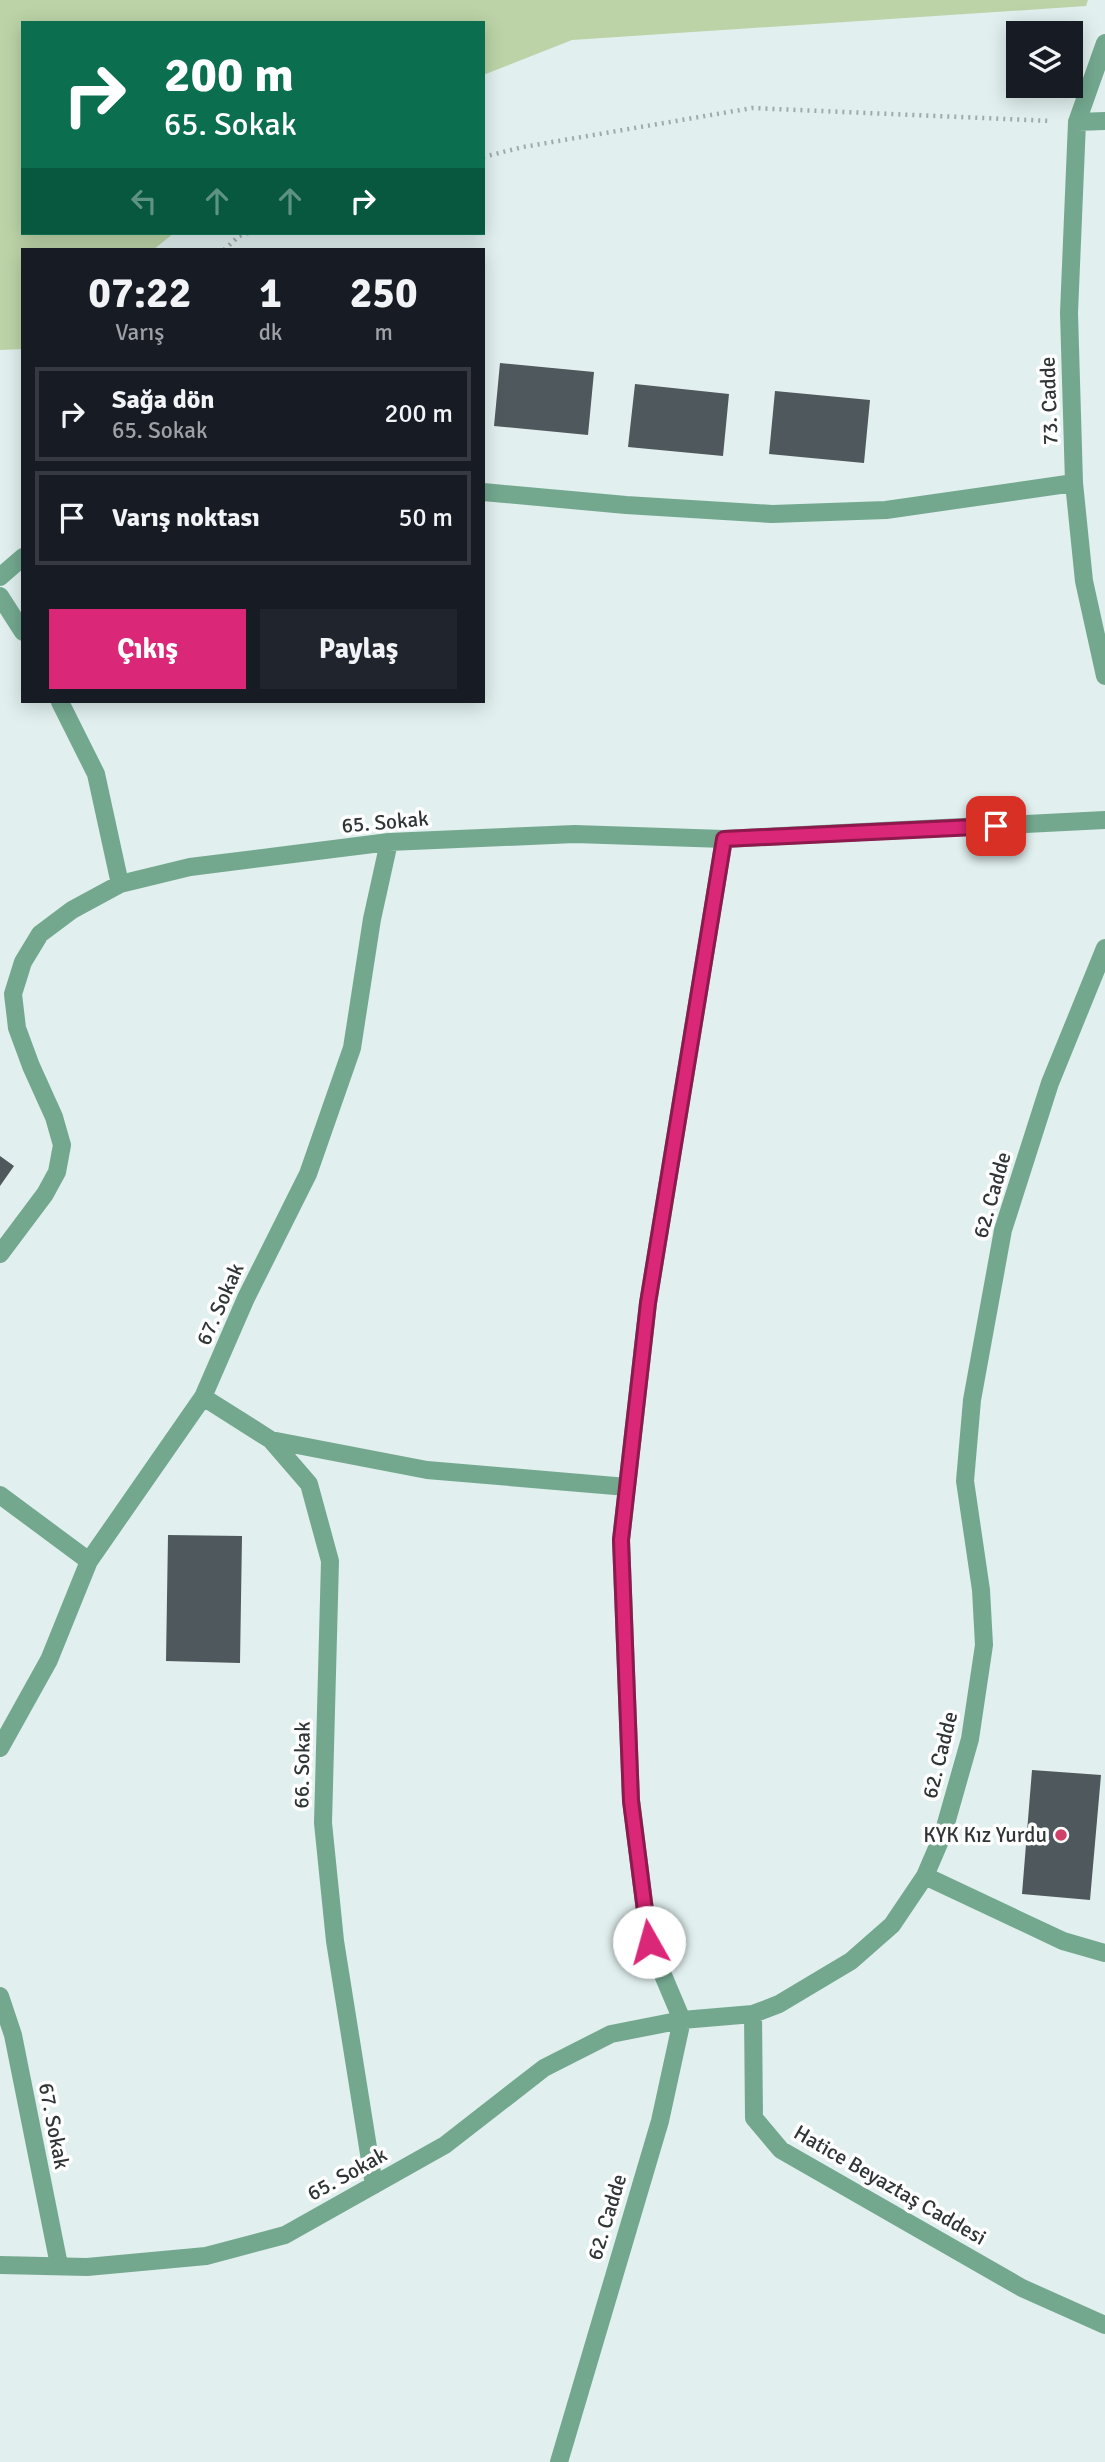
<!DOCTYPE html>
<html lang="tr">
<meta charset="utf-8">
<style>
body{margin:0;font-family:Signika,sans-serif;background:#20242c;color:#f1f3f6;height:100vh;display:flex;flex-direction:column;font-size:26px;white-space:nowrap}
*{box-sizing:border-box;margin:0}
p{font-size:23px;color:#9ea1a6}
.icon{flex:none;width:38px;height:38px;fill:none;stroke:currentColor;stroke-width:2;stroke-linecap:round;stroke-linejoin:round}
.map{position:relative;flex:1;overflow:hidden}
.details{position:absolute;left:21px;top:248px;width:464px;height:455px;display:flex;flex-direction:column;background:#171b24;border-radius:0px;box-shadow:0 4px 18px #0003}
.details>*{flex:none}
.banner{position:absolute;left:21px;top:21px;width:464px;height:214px;border-radius:0px;box-shadow:0 4px 18px #0003;background:#0b6e4f;color:#fff;overflow:hidden}
.fabs{position:absolute;left:1006px;top:21px;display:grid;gap:14px}
.fabs a{display:grid;place-items:center;width:77px;height:77px;border-radius:0px;background:#171b24;box-shadow:0 4px 18px #0003;font-size:35px}
.pin{position:absolute;display:grid;place-items:center;width:60px;height:60px;color:#fff;margin:-30px;border-radius:14px;box-shadow:0 4px 10px #0006}
.me{position:absolute;width:77px;margin:-38px;rotate:353deg;stroke-linejoin:round;filter:drop-shadow(0 0 5px #0008)}
.turn{display:flex;align-items:center;gap:24px;height:147px;padding:0 28px;font-size:32px}
.turn .icon{width:91px;height:91px;stroke-width:2.5}
.turn b{display:block;font-size:49px;line-height:60px}
.lanes{display:flex;align-items:center;height:66px;padding:0 28px;background:#0003;justify-content:center;gap:35px;direction:ltr}
.lanes .off{opacity:.35}
.eta{display:flex;justify-content:space-evenly;align-items:center;height:119px;text-align:center}
.eta b{font-size:42px;font-weight:700;line-height:49px}
.button{display:flex;gap:14px;margin-top:auto;padding:14px 28px}
.button a{flex:1;height:80px;border-radius:0px;background:#db2777;color:#fff;font-size:28px;font-weight:700;line-height:80px;text-align:center}
.button a+a{background:#20242c;color:#f1f3f6}
ul{padding:0;list-style:none}
li{display:flex;align-items:center;gap:21px;height:94px;margin:0 14px 10px;padding:0 14px;border:4px solid #363941;border-radius:0px}
li div{flex:1}
li b{display:block;font-size:26px}
li em{font-style:normal}
.map>svg:first-child{display:block}
.green{fill:#bcd3a7}
.building{fill:#4f585d}
.lines{fill:none;stroke-linecap:round;stroke-linejoin:round}
.path{stroke:#9faaaa;stroke-width:4.5;stroke-dasharray:2 5;stroke-linecap:butt}
.service{stroke:#73a88f;stroke-width:18}
.minor{stroke:#73a88f;stroke-width:18}
.route-casing{stroke:#8e194d;stroke-width:18}
.route{stroke:#db2777;stroke-width:12}
.poi-dot{fill:#cf416b;stroke:#fff;stroke-width:2.5}
.labels{text-anchor:middle;stroke-width:7;stroke-linejoin:round;paint-order:stroke}
.street-label{font-size:21px;fill:#303535;stroke:#fff}
.poi-label{font-size:21px;fill:#303535;stroke:#fff;text-anchor:end}
</style>
<div class="map">
<svg width="1105" height="2462" viewBox="0 0 1105 2462">
<rect width="100%" height="100%" fill="#e1efef"/>
<path class="green" d="M0,0H1088L1086,6L572,40L483,75V23H23V233H174L153,250H23V349L0,350Z"/>
<path class="building" d="M500,363L594,372L588,435L494,426Z
M635,384L729,394L723,456L628,447Z
M775,391L870,400L864,463L769,454Z
M0,1156L14,1166L0,1186Z
M168,1535L242,1536L240,1663L166,1661Z
M1032,1770L1101,1775L1090,1900L1022,1894Z"/>
<g class="lines">
<path class="path" d="M483,157L523,147L752,108L1052,121
M224,250L239,236L248,233"/>
<path class="service" d="M682,2020L649,1942L631,1800L621,1540L648,1303L724,839"/>
<path class="minor" d="M1105,43L1077,122L1069,313L1074,483L1084,581L1105,676
M1077,122L1105,121
M483,492L626,505L772,514L886,510L1074,483
M0,577L23,557
M0,596L23,632
M60,702L96,774L120,884
M0,1254L45,1194L57,1172L62,1145L54,1117L31,1066L17,1028L13,994L23,962L40,934L72,910L120,884L190,867L389,842L575,834L724,839L1105,820
M203,1397L271,1440L309,1484L330,1561L323,1823L335,1941L374,2185
M271,1440L427,1470L627,1487
M0,1495L89,1561
M0,1748L49,1660L89,1561L203,1397L246,1298L308,1174L352,1048L372,919L389,842
M925,1876L1063,1941L1105,1953
M0,1996L13,2035L59,2265
M753,2014L754,2118L781,2150L1022,2288L1105,2325
M0,2265L87,2267L206,2256L285,2235L445,2145L544,2068L611,2034L682,2020
M559,2462L660,2121L682,2020L753,2014L779,2004L851,1961L892,1925L925,1876L943,1834L970,1739L984,1645L981,1590L965,1481L972,1400L1003,1230L1050,1083L1105,948"/>
</g>
<g class="lines">
<defs>
<path id="route" d="M649,1942L631,1801L621,1540L648,1303L724,839L996,826"/>
</defs>
<use href="#route" class="route-casing"/>
<use href="#route" class="route"/>
</g>
<circle class="poi-dot" cx="1061" cy="1835" r="7"/>
<g class="labels">
<g class="street-label">
<text transform="translate(1049 401) rotate(-92)" y="7">73. Cadde</text>
<text transform="translate(385 822) rotate(-5)" y="7">65. Sokak</text>
<text transform="translate(992 1195) rotate(-74)" y="7">62. Cadde</text>
<text transform="translate(220 1304) rotate(-66)" y="7">67. Sokak</text>
<text transform="translate(940 1755) rotate(-76)" y="7">62. Cadde</text>
<text transform="translate(302 1765) rotate(-89)" y="7">66. Sokak</text>
<text transform="translate(54 2126) rotate(79)" y="7">67. Sokak</text>
<text transform="translate(347 2174) rotate(-29)" y="7">65. Sokak</text>
<text transform="translate(890 2185) rotate(30)" y="7">Hatice Beyaztaş Caddesi</text>
<text transform="translate(607 2217) rotate(-73)" y="7">62. Cadde</text>
</g>
<g class="poi-label">
<text x="1047" y="1842">KYK Kız Yurdu</text>
</g>
</g>
</svg>
<div class="fabs">
<a><svg class="icon" aria-label="layers" viewBox="0 0 24 24"><path d="M12 4l9 5-9 5-9-5zM3 14l9 5 9-5"/></svg></a>
</div>
<div class="pin" style="left:996px;top:826px;background:#d93025"><svg class="icon" aria-label="arrive" viewBox="0 0 24 24"><path d="M6 21V4h12l-3 4 3 4H6"/></svg></div>
<svg class="me" style="left:649px;top:1942px" viewBox="-20 -20 40 40"><circle r="19" fill="#fff"/><path d="M0-13L10 11 0 6-10 11z" fill="#db2777"/></svg>
<div class="banner">
<div class="turn"><svg class="icon" aria-label="right" viewBox="0 0 24 24"><path d="M7 20v-9h11M14 6l5 5-5 5"/></svg><div><b>200 m</b>65. Sokak</div></div>
<div class="lanes"><svg class="icon off" aria-label="left" viewBox="0 0 24 24"><path d="M17 20v-9H6M10 6l-5 5 5 5"/></svg><svg class="icon off" aria-label="ahead" viewBox="0 0 24 24"><path d="M12 20V5M6 11l6-6 6 6"/></svg><svg class="icon off" aria-label="ahead" viewBox="0 0 24 24"><path d="M12 20V5M6 11l6-6 6 6"/></svg><svg class="icon" aria-label="right" viewBox="0 0 24 24"><path d="M7 20v-9h11M14 6l5 5-5 5"/></svg></div>
</div>
<section class="details">
<div class="eta">
<div><b>07:22</b><p>Varış</p></div>
<div><b>1</b><p>dk</p></div>
<div><b>250</b><p>m</p></div>
</div>
<ul>
<li><svg class="icon" aria-label="right" viewBox="0 0 24 24"><path d="M7 20v-9h11M14 6l5 5-5 5"/></svg><div><b>Sağa dön</b><p>65. Sokak</p></div><em>200 m</em></li>
<li><svg class="icon" aria-label="arrive" viewBox="0 0 24 24"><path d="M6 21V4h12l-3 4 3 4H6"/></svg><div><b>Varış noktası</b></div><em>50 m</em></li>
</ul>
<div class="button"><a>Çıkış</a><a>Paylaş</a></div>
</section>
</div>
